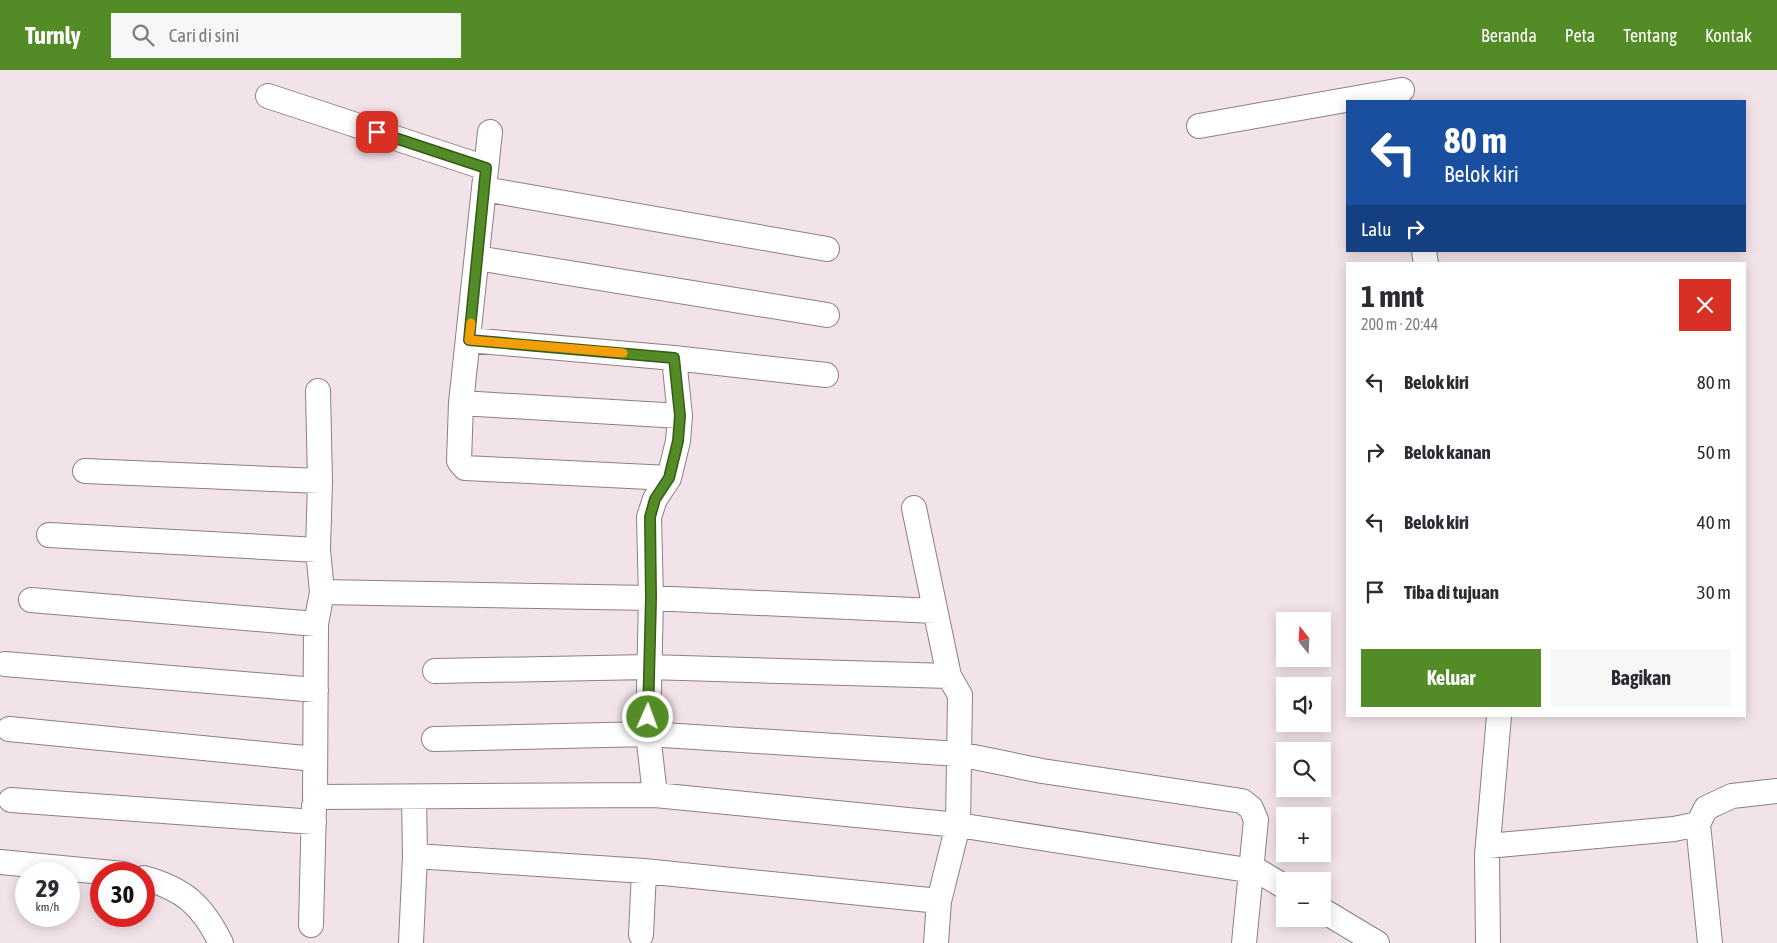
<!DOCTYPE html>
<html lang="id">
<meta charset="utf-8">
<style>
body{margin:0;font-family:"Asap Condensed",sans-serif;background:#f7f7f7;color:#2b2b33;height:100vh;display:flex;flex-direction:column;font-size:19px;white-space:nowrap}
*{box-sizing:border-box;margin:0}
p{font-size:16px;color:#7c7c81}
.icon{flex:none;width:28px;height:28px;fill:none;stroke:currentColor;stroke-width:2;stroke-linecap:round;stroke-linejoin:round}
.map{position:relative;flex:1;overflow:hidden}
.side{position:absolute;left:1346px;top:192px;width:400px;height:455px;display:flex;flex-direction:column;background:#fff;border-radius:0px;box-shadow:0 2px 12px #0003}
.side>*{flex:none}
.top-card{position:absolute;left:1346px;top:30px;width:400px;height:152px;border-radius:0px;box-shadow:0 2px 12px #0003;background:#1a4fa0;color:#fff;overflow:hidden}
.needle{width:32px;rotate:342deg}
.buttons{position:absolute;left:1276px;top:542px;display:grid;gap:10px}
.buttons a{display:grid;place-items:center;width:55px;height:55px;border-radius:0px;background:#fff;box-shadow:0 2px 12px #0003;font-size:25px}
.speed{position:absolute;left:15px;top:792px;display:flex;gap:10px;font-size:25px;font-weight:700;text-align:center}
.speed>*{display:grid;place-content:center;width:65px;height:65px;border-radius:50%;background:#fff;box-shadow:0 2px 12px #0003;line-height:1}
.speed small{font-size:12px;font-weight:400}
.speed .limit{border:8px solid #d22;background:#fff;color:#111}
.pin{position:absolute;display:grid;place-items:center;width:42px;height:42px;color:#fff;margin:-21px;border-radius:10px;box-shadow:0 2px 8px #0006}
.me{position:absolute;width:55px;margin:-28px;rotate:2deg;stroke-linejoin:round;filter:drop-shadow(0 0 4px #0008)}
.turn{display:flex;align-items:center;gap:18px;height:105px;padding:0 15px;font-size:22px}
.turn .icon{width:65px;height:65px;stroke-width:2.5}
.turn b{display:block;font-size:35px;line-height:42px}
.then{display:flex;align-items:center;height:48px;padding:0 15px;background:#0003;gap:10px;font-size:19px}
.round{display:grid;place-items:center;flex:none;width:52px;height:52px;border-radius:0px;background:#f7f7f7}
.headline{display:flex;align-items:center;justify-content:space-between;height:85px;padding:0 15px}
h1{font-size:30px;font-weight:700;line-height:38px}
.button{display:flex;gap:10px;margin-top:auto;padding:10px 15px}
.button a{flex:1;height:58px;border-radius:0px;background:#538b26;color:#fff;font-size:20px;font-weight:700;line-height:58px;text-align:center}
.button a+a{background:#f7f7f7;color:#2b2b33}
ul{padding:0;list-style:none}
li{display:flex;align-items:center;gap:15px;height:70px;padding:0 15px}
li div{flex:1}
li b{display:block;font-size:19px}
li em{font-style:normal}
header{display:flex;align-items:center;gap:30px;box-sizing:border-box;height:70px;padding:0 25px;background:#538b26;color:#fff}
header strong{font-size:24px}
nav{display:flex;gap:28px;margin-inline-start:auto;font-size:18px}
.search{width:350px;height:45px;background:#f7f7f7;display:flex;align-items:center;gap:12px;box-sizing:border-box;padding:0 18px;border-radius:0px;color:#7c7c81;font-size:19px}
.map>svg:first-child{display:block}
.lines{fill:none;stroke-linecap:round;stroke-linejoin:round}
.minor-casing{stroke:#8d7f85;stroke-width:26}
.minor{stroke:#fff;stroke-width:24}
.route-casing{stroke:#365a19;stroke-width:12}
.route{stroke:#538b26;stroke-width:9}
.slow{stroke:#f59e0b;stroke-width:9}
</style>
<header>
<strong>Turnly</strong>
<div class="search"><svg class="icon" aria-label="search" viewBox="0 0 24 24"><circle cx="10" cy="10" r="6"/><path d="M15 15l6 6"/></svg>Cari di sini</div>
<nav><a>Beranda</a><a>Peta</a><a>Tentang</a><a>Kontak</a></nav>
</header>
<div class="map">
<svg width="1777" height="873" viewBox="0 0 1777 873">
<rect width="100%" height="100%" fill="#f2e3e9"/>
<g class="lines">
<defs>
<path id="minor" d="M268,26L486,98
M1199,56L1402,20
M490,62L461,333L459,391L465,398L669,408
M484,119L827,179
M1424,181L1426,194
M477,188L827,245
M469,270L674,288L680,346L678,371L669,408L655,429L649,447L651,528L648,664L655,725
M674,288L826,305
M318,321L320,411L318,480L322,522L316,554L315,727L655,725L958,755L1260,802L1285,817
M461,333L680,346
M85,401L320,411
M49,465L318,480
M322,522L651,528L935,541
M31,530L316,554
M5,594L316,620
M435,601L649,597L949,606
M9,659L315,689
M434,669L648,664L959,684L1042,701L1242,731L1251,738L1256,750L1244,873
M11,730L314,752
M1698,754L1710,873
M1488,776L1674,759L1698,754L1706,738L1732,726L1777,721
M415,786L644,801
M0,792L123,804
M144,808C184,819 202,835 221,873
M1322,840L1377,873
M311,855L314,736
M641,865L644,801L939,831L958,755L960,625L949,606L914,438
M411,873L415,786L414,727
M936,873L939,831
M1488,873L1487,785L1499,646"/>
</defs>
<use href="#minor" class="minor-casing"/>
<use href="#minor" class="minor"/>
</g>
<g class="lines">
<defs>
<path id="route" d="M377,62L486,98L469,270L674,288L680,346L678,371L669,408L655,429L650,447L651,528L648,647"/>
</defs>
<use href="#route" class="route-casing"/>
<use href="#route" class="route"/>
<path class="slow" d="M471,253L469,270L623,283"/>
</g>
</svg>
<div class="buttons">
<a><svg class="needle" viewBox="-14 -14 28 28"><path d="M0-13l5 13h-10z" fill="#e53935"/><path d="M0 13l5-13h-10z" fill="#7c7c81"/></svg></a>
<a><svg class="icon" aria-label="sound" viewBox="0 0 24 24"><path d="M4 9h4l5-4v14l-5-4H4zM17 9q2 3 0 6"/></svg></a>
<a><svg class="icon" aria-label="search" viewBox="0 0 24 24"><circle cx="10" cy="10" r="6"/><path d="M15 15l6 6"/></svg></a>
<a>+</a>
<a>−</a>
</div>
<div class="speed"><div>29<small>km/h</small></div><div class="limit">30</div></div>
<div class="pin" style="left:377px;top:62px;background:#d93025"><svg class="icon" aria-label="arrive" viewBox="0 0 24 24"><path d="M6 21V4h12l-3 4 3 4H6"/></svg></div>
<svg class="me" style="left:648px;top:647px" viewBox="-20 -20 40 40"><circle r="17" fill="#538b26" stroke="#fff" stroke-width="3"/><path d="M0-11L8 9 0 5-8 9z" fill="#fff"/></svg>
<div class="top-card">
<div class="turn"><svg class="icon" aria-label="left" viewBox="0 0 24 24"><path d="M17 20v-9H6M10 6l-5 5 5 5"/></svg><div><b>80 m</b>Belok kiri</div></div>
<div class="then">Lalu<svg class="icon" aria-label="right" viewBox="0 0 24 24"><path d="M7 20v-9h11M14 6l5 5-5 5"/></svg></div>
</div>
<section class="side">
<div class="headline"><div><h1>1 mnt</h1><p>200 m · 20:44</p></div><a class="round" style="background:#d93025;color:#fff"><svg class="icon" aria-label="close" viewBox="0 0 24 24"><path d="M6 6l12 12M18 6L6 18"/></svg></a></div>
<ul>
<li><svg class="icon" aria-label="left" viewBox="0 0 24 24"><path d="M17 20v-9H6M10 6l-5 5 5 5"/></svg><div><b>Belok kiri</b></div><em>80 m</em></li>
<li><svg class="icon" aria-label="right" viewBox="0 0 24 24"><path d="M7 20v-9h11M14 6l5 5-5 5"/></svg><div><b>Belok kanan</b></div><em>50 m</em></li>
<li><svg class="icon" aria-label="left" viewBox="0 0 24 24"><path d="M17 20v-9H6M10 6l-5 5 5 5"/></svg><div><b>Belok kiri</b></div><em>40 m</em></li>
<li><svg class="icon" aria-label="arrive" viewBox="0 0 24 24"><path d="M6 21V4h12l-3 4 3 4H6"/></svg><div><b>Tiba di tujuan</b></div><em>30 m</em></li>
</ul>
<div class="button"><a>Keluar</a><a>Bagikan</a></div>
</section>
</div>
